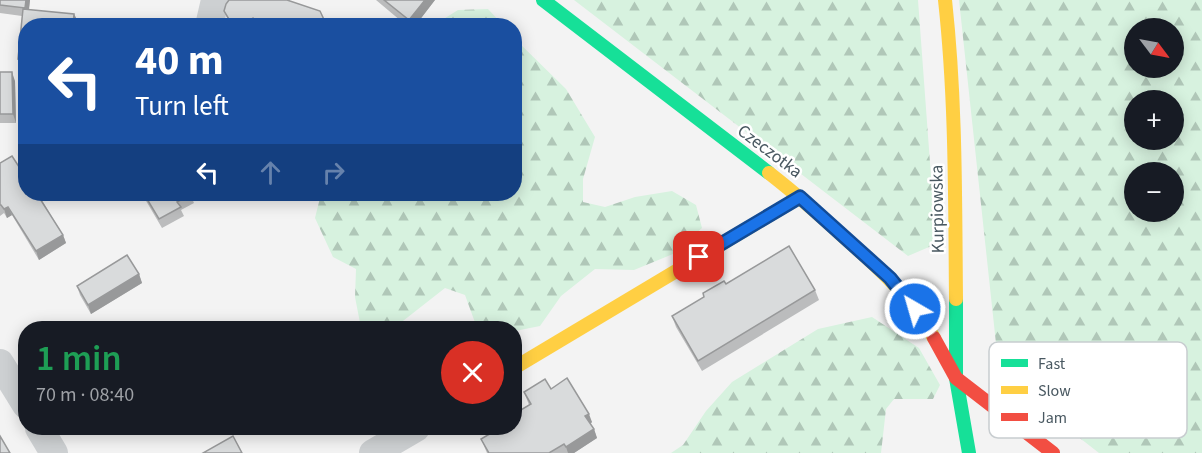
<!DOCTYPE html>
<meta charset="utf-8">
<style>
body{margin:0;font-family:"Source Sans 3",sans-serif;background:#20242c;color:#f1f3f6;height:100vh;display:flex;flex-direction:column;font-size:22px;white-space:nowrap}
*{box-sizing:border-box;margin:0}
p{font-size:20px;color:#9ea1a6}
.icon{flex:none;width:33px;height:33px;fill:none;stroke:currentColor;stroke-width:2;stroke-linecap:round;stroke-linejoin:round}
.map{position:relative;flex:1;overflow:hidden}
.drawer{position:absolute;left:18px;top:321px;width:504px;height:114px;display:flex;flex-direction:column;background:#171b24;border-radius:24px;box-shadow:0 3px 15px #0003}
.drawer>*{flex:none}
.hud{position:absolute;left:18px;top:18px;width:504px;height:183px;border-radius:24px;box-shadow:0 3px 15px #0003;background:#1a4fa0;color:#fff;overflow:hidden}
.needle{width:39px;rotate:122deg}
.tools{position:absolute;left:1124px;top:18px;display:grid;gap:12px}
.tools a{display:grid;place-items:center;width:60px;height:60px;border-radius:50%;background:#171b24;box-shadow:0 3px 15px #0003;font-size:30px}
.pin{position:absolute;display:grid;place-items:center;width:51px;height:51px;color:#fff;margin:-26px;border-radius:12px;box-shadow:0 3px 9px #0006}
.me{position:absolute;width:66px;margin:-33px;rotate:322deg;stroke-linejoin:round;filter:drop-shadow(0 0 4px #0008)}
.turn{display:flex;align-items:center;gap:21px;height:126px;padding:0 18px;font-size:27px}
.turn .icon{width:78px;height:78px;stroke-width:2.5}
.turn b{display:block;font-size:42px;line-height:51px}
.lanes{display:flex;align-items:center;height:57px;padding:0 18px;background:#0003;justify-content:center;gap:30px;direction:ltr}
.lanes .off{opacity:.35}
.round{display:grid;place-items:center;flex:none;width:63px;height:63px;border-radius:32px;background:#20242c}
.head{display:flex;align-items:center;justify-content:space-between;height:102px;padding:0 18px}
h1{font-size:36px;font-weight:600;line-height:45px;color:#1e9e55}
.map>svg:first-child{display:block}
.forest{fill:url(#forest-firs);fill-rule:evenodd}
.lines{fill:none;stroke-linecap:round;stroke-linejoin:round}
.street{stroke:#cdd0d2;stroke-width:28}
.fast{stroke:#16e098;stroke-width:14}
.slow{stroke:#ffcf43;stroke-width:14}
.jam{stroke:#f24e42;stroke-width:14}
.wall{fill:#bbbcbd}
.shaded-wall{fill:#98999a}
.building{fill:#d9dbdc;stroke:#98999a;stroke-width:1.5}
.route-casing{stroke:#114b97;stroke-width:15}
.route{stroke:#1a73e8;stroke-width:10}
.labels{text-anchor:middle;stroke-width:5;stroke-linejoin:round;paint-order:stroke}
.street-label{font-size:18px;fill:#495861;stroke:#fff}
.key{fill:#fff;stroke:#c8cdd0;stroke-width:1.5}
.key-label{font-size:16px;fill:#495861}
</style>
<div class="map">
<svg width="1202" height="453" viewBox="0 0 1202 453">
<defs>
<pattern id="forest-firs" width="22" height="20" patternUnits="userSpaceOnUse" patternTransform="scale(1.5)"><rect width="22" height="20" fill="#d7f2df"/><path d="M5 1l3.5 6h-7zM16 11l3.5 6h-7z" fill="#b0c7b8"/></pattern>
</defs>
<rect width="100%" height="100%" fill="#f3f3f3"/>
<path class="forest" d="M574,0H918L936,244L908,256Z
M959,0H1202V453H1099L1031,400L998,362ZM1134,28H1173V68H1134ZM1134,100H1173V140H1134ZM1134,172H1173V212H1134Z
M488,9L503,25H434L458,10Z
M515,39L566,89L595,137L583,179V202L605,207L635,197L672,191L696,205L702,228L673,254L634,270L595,269L561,296L540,326L515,331L514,328H477L465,295L445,288L394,328H361L355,297L356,269L333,257L315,218L321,194H514Z
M872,317L919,348L940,385L933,399H894L886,409L881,453H671L683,445L706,411L732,382L818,329Z"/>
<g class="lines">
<path class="street" d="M209,26L215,0
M0,363L26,405
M39,428L54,453
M373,453L416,428"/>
<path class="fast" d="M543,0L769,173
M956,299V378L969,453"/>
<path class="slow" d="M945,0C956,100 955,199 956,299
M769,173C796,194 821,216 846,239C879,268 912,298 934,338
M514,368L800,197"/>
<path class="jam" d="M934,338L956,378L1053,453"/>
</g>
<path class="wall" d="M0,0H30L29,10L74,14L78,22L77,26H26V68H22L18,59L22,16L0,13Z
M376,0H435L415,26H407Z
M224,11L327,26H231Z
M0,72L15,81L16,123H0Z
M0,163L21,170L44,194L40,197L63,235L66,243L39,260L12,215L7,218L4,213L0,216Z
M142,194H190L194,203L181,210L184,216L162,228Z
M260,194H272L263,199Z
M139,274L142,283L91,314L80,295L77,286Z
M726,284L815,290L819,300L702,371L676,327L672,316Z
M551,389L592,422L590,424L594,429L597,438L574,453H487L481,439L497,430L496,428L529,405L524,392Z"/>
<path class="shaded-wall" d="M26,0H30L28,16L25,8Z
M425,0H435L415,26H410L409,20Z
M74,14L78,22L77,26H73Z
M12,72L15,81L16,123L13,114Z
M36,194H44L38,198Z
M8,207L12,215L7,218L4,209Z
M63,235L66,243L39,260L36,251Z
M139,274L142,283L91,314L88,305Z
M589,414L592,422L589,425L585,416Z
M594,429L597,438L574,453H568L566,447Z"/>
<path class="building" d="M0,0H26L25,8L0,5Z
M229,0H287L320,11L327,26H256L253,18L240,26H233L224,11L226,4Z
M384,0H425L409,20Z
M23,9L74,14L73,26H26V60L18,59Z
M0,72H12L13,114H0Z
M12,156L21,170L26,167V194H37L63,235L36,251L8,207L4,209L1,205H0V163Z
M144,194H191L177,202L181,207L159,219Z
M789,246L815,290L698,361L672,316L704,297L703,293L724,281L726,284Z
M127,255L139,274L88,305L77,286Z
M567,378L589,414L585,416L594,429L566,447L564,444L549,453H489L481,439L498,429L497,428H514V414L531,404L524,392L545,379L551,389Z
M0,436L10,453H0Z
M233,436L242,453H203Z"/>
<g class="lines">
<defs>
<path id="route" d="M699,257L800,197L890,278L915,309"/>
</defs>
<use href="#route" class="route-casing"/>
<use href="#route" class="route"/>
</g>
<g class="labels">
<g class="street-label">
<text transform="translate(770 151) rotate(37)" y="6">Czeczotka</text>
<text transform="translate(937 209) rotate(-91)" y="6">Kurpiowska</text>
</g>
</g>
<rect x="989" y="342" width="198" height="96" rx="9" class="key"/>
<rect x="1001" y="359" width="27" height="8" fill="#16e098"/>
<rect x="1001" y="386" width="27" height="8" fill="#ffcf43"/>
<rect x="1001" y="413" width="27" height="8" fill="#f24e42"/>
<g class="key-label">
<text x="1038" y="369">Fast</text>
<text x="1038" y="396">Slow</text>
<text x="1038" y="423">Jam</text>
</g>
</svg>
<div class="tools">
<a><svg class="needle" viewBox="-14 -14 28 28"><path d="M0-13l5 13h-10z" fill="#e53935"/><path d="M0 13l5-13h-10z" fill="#9ea1a6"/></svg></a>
<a>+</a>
<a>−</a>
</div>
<div class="pin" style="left:699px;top:257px;background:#d93025"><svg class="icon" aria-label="arrive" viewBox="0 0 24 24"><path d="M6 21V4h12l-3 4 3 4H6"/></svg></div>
<svg class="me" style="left:915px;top:309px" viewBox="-20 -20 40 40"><circle r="17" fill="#1a73e8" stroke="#fff" stroke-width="3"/><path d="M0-11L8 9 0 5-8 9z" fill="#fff"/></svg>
<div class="hud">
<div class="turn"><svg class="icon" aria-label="left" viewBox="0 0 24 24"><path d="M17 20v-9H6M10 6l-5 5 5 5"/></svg><div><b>40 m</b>Turn left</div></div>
<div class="lanes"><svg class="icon" aria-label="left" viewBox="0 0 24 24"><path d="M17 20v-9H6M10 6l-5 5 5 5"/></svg><svg class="icon off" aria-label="ahead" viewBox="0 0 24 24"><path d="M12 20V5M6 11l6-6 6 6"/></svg><svg class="icon off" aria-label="right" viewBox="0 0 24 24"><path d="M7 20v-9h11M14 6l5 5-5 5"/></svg></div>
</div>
<section class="drawer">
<div class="head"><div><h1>1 min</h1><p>70 m · 08:40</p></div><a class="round" style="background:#d93025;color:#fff"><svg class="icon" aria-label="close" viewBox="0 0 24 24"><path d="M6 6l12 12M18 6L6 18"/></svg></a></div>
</section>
</div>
